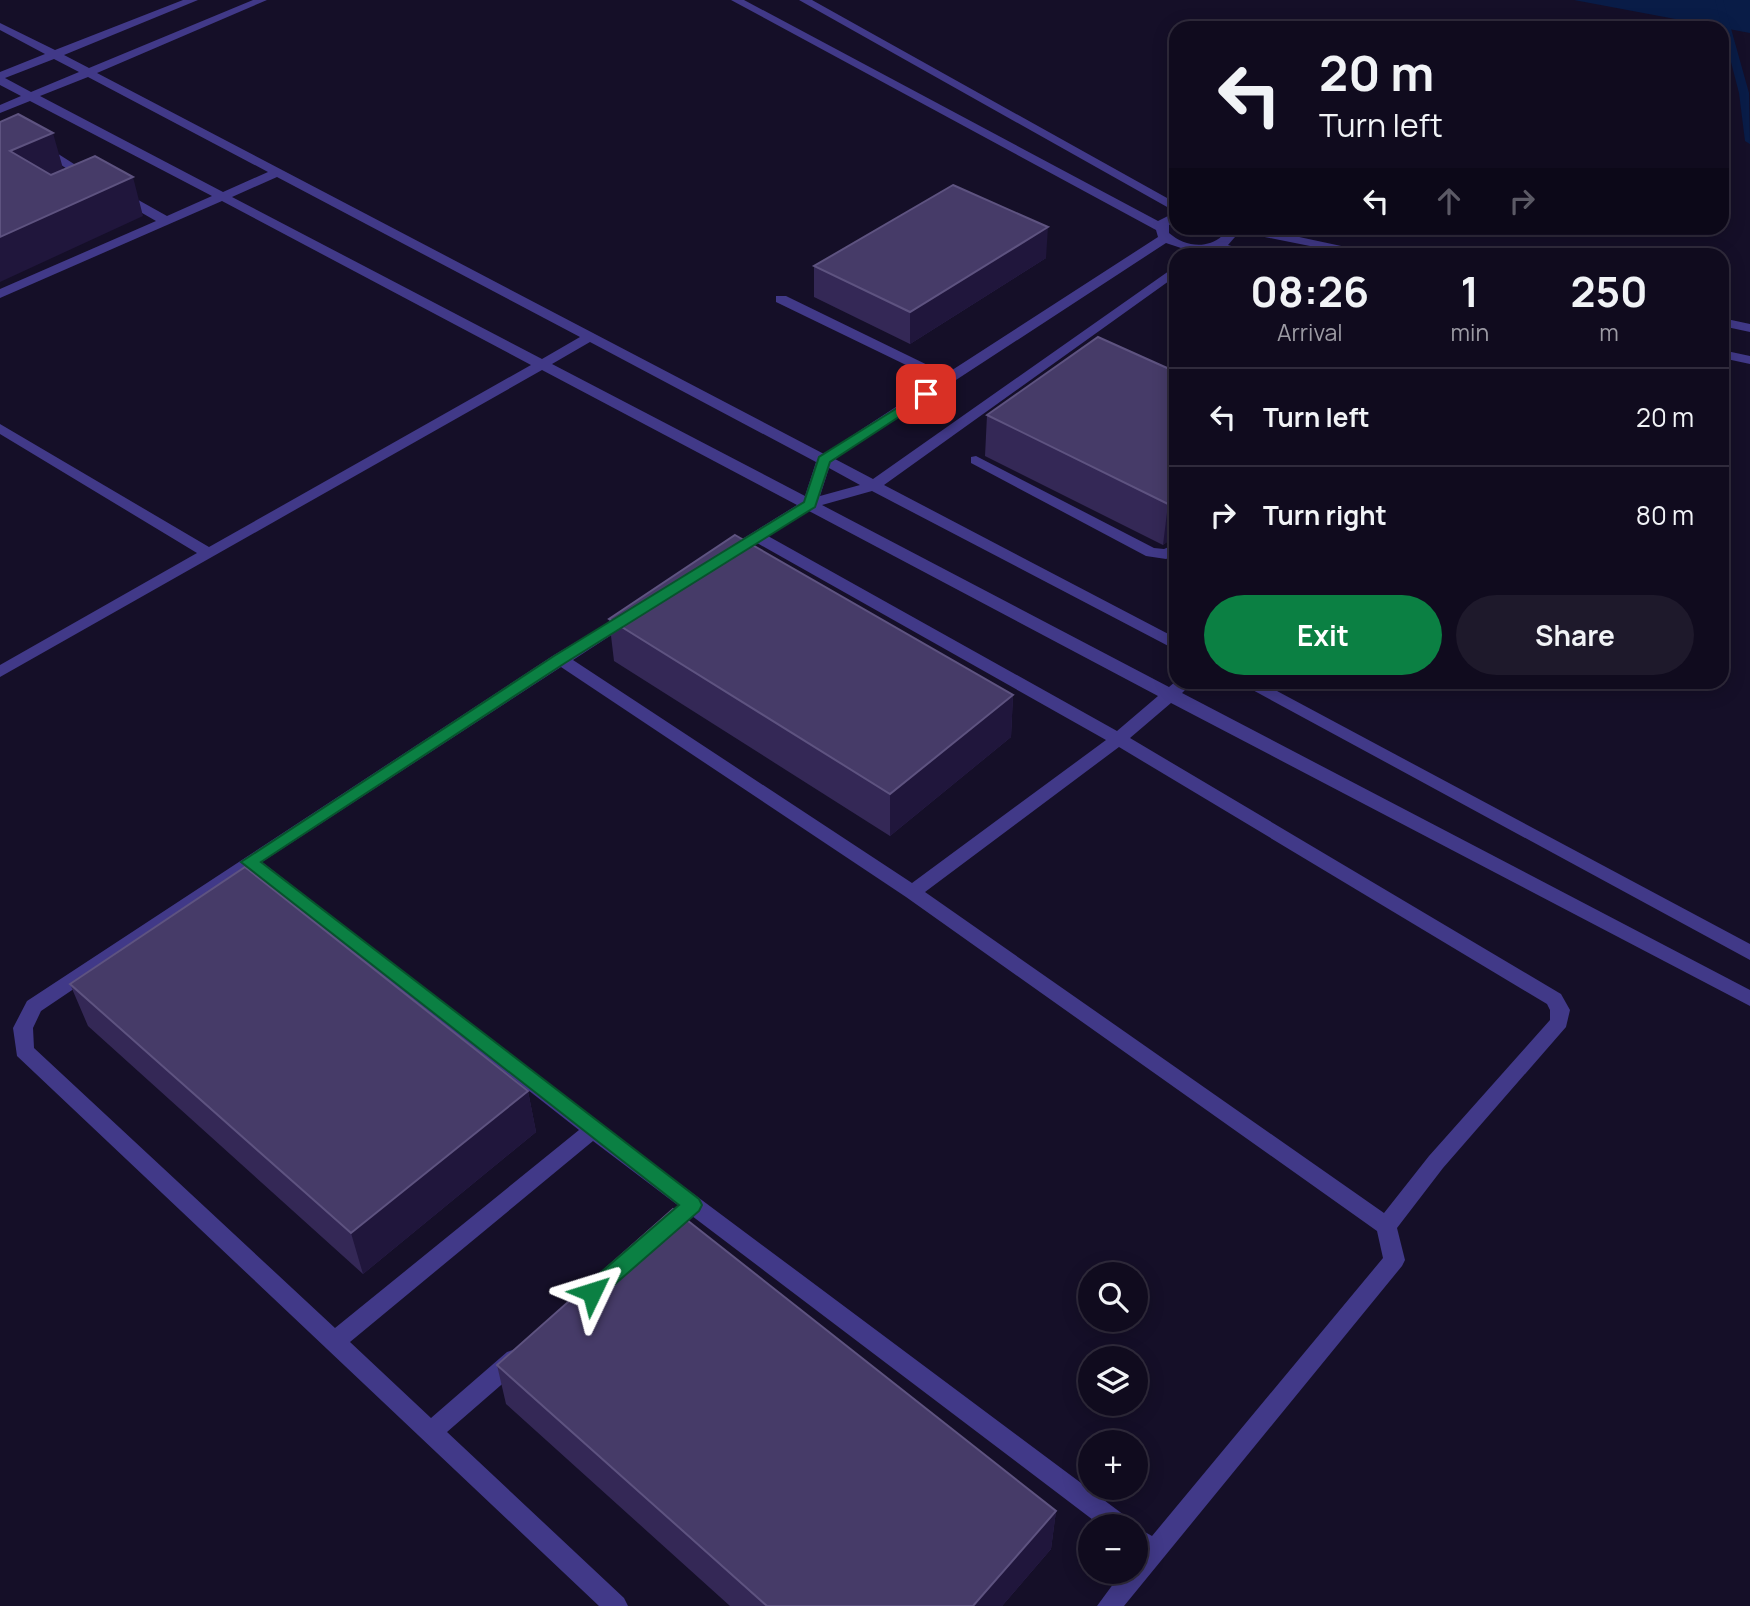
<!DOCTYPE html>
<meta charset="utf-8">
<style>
body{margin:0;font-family:Manrope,sans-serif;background:#1e192b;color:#f1f3f6;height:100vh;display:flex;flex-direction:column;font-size:26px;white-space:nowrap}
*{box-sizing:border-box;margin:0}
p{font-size:23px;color:#9c9ba4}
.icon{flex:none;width:38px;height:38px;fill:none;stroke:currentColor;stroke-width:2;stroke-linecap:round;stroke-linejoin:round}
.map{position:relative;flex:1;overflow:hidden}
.sheet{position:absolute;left:1169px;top:248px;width:560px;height:441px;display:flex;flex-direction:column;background:#100b1e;border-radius:21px;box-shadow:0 4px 18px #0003,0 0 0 2px #302b3c}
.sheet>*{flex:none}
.guide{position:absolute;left:1169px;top:21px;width:560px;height:214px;border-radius:21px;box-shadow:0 4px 18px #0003,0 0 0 2px #302b3c;background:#100b1e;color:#f1f3f6;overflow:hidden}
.controls{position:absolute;left:1078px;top:1262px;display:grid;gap:14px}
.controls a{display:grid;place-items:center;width:70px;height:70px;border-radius:50%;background:#100b1e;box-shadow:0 4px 18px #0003,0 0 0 2px #302b3c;font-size:35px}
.pin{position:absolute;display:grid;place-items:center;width:60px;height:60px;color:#fff;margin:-30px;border-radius:14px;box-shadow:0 4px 10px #0006}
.me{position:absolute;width:77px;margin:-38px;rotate:49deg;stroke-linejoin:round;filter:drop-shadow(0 0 5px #0008)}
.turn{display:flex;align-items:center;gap:24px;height:147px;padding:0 35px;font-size:32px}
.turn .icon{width:91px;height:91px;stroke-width:2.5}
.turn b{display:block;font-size:49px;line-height:60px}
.lanes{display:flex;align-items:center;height:66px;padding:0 35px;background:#0003;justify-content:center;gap:35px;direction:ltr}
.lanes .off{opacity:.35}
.eta{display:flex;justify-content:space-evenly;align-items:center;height:119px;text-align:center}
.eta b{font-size:42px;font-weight:700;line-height:49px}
.button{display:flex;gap:14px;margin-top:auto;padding:14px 35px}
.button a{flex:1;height:80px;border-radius:42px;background:#0b8043;color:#fff;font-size:28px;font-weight:700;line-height:80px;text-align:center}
.button a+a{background:#1e192b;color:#f1f3f6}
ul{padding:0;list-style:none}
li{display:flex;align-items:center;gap:21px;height:98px;padding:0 35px;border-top:2px solid #302b3c}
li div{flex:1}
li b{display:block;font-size:26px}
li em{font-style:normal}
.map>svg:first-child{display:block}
.water{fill:#091c47}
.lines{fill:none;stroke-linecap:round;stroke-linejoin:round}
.stream{fill:#091c47;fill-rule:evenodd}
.lane{fill:#413988;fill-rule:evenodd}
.wall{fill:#342856}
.shaded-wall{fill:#20163c}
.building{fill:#463b68;stroke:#5e5380;stroke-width:2}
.route{fill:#0b8043;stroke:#07532c;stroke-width:2}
</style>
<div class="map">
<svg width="1750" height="1606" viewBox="0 0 1750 1606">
<rect width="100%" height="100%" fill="#150f28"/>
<path class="water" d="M1574,0H1750V33Z"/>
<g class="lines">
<path class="stream" d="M1715,0H1723L1749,93L1750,144L1745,141L1739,93Z"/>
<path class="lane" d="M183,0H198L64,55L89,68L253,0H267L97,73L824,454L937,380L776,302V296H786L946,374L1158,237L1156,230L731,0H744L1158,221L1176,212V221L1169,225V233C1184,246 1206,250 1222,236L1221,228H1233L1235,237L1228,245L1266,256H1241L1217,250L1196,253L1166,243L835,459L873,479L1176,266V276L884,485L1176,638V650L872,491L822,505L1169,687L1176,681L1193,682L1182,693L1750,990V1006L1171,703L1130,738L1561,994L1570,1010L1566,1027L1443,1168L1397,1228L1405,1260L1402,1266L1124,1606H1097L1122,1572H1136V1527L1152,1536L1383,1258L1377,1231L906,897L561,667L262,862L600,1124L1128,1518L1132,1526H1101L593,1141L350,1342L431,1418L507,1352L515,1349L523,1352L526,1359L523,1366L447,1432L624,1598L628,1606H599L17,1056L13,1028L27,1001L554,655L630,610L636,611L638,615L636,619L573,660L912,883L1106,740L757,543L733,557H723L720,554L723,551L797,505L542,370L0,677V665L197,553L0,434V424L209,547L531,365L222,201L0,298V289L156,221L116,198V192H124L167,216L212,196L30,101L0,113V105L21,96L0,85V72L45,54L0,30V23L55,50ZM54,59L79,72L31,92L5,78ZM88,77L268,172L223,192L40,96ZM277,177L580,337L542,359L232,197ZM590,342L816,462L805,496L552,364ZM829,468L860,485L820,496ZM809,511L1158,696L1117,731L768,536ZM1119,747L1547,1004L1550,1010V1020L1429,1156L1384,1213L925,892ZM249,871L579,1130L335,1328L34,1048L33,1028L41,1011Z
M799,0H812L1176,203V212Z
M26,144L52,150L96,178L86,181C53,160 40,147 0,158V150Z
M1234,228H1257L1388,256H1360L1240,232Z
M1722,318L1750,324V332L1722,326Z
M1722,350L1750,356V364L1722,358Z
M976,456L1154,548L1164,549L1176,544V555L1166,559L1146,556L971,463V457Z
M1238,682H1260L1750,944V960Z"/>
</g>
<path class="wall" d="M1046,258L910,344L814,297V266Z
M1176,372V535L1163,545L985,456L987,415Z
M609,619L1013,695L1011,737L890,836L614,661Z
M70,984L528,1091L536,1132L363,1274L88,1026Z
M497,1365L1056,1511L1051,1549L1002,1606H730L506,1404Z"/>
<path class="shaded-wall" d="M53,133L64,172L22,190L10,151Z
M133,177L143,216L0,282V237Z
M1048,227L1046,258L910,344V312Z
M1176,497V535L1163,545L1168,504Z
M1013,695L1011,737L890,836V794Z
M528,1091L536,1132L363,1274L351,1233Z
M1056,1511L1051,1549L1002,1606H973Z"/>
<path class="building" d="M18,114L53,133L10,151L51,175L95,156L133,177L0,237V122Z
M953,185L1048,227L910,312L814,266Z
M1098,337L1176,372V497L1168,504L987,415Z
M735,535L1013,695L890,794L609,619Z
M245,867L528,1091L351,1233L70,984Z
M673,1209L1056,1511L973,1606H767L497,1365Z"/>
<path class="route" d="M926,390L931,391V396L830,462L815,507L565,663L261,862L699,1199L702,1205L699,1211L599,1298L592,1301L585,1298L582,1292L585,1286L679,1205L241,862L554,656L804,502L819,457Z"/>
</svg>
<div class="controls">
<a><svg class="icon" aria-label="search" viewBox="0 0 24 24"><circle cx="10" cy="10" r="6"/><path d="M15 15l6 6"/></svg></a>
<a><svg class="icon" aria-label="layers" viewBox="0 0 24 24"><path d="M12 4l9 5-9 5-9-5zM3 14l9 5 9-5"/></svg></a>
<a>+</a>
<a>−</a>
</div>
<div class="pin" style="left:926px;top:394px;background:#d93025"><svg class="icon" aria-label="arrive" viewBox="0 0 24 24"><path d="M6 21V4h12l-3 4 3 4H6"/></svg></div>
<svg class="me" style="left:592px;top:1292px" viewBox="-20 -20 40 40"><path d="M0-17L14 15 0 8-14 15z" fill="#0b8043" stroke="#fff" stroke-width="4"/></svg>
<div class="guide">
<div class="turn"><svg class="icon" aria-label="left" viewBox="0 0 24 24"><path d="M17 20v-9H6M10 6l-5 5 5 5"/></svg><div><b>20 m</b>Turn left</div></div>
<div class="lanes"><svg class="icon" aria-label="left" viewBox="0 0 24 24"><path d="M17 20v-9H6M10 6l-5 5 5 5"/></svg><svg class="icon off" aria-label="ahead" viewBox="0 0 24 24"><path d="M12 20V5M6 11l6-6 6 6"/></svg><svg class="icon off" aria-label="right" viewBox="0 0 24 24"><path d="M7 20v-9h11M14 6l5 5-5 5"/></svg></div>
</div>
<section class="sheet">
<div class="eta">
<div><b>08:26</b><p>Arrival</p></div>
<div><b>1</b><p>min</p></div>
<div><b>250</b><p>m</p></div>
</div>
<ul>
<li><svg class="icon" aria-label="left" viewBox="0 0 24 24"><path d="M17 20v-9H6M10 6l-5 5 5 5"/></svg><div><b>Turn left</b></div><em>20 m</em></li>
<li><svg class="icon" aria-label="right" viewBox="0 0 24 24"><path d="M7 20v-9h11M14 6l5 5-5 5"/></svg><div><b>Turn right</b></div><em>80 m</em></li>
</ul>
<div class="button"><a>Exit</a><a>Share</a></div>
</section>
</div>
